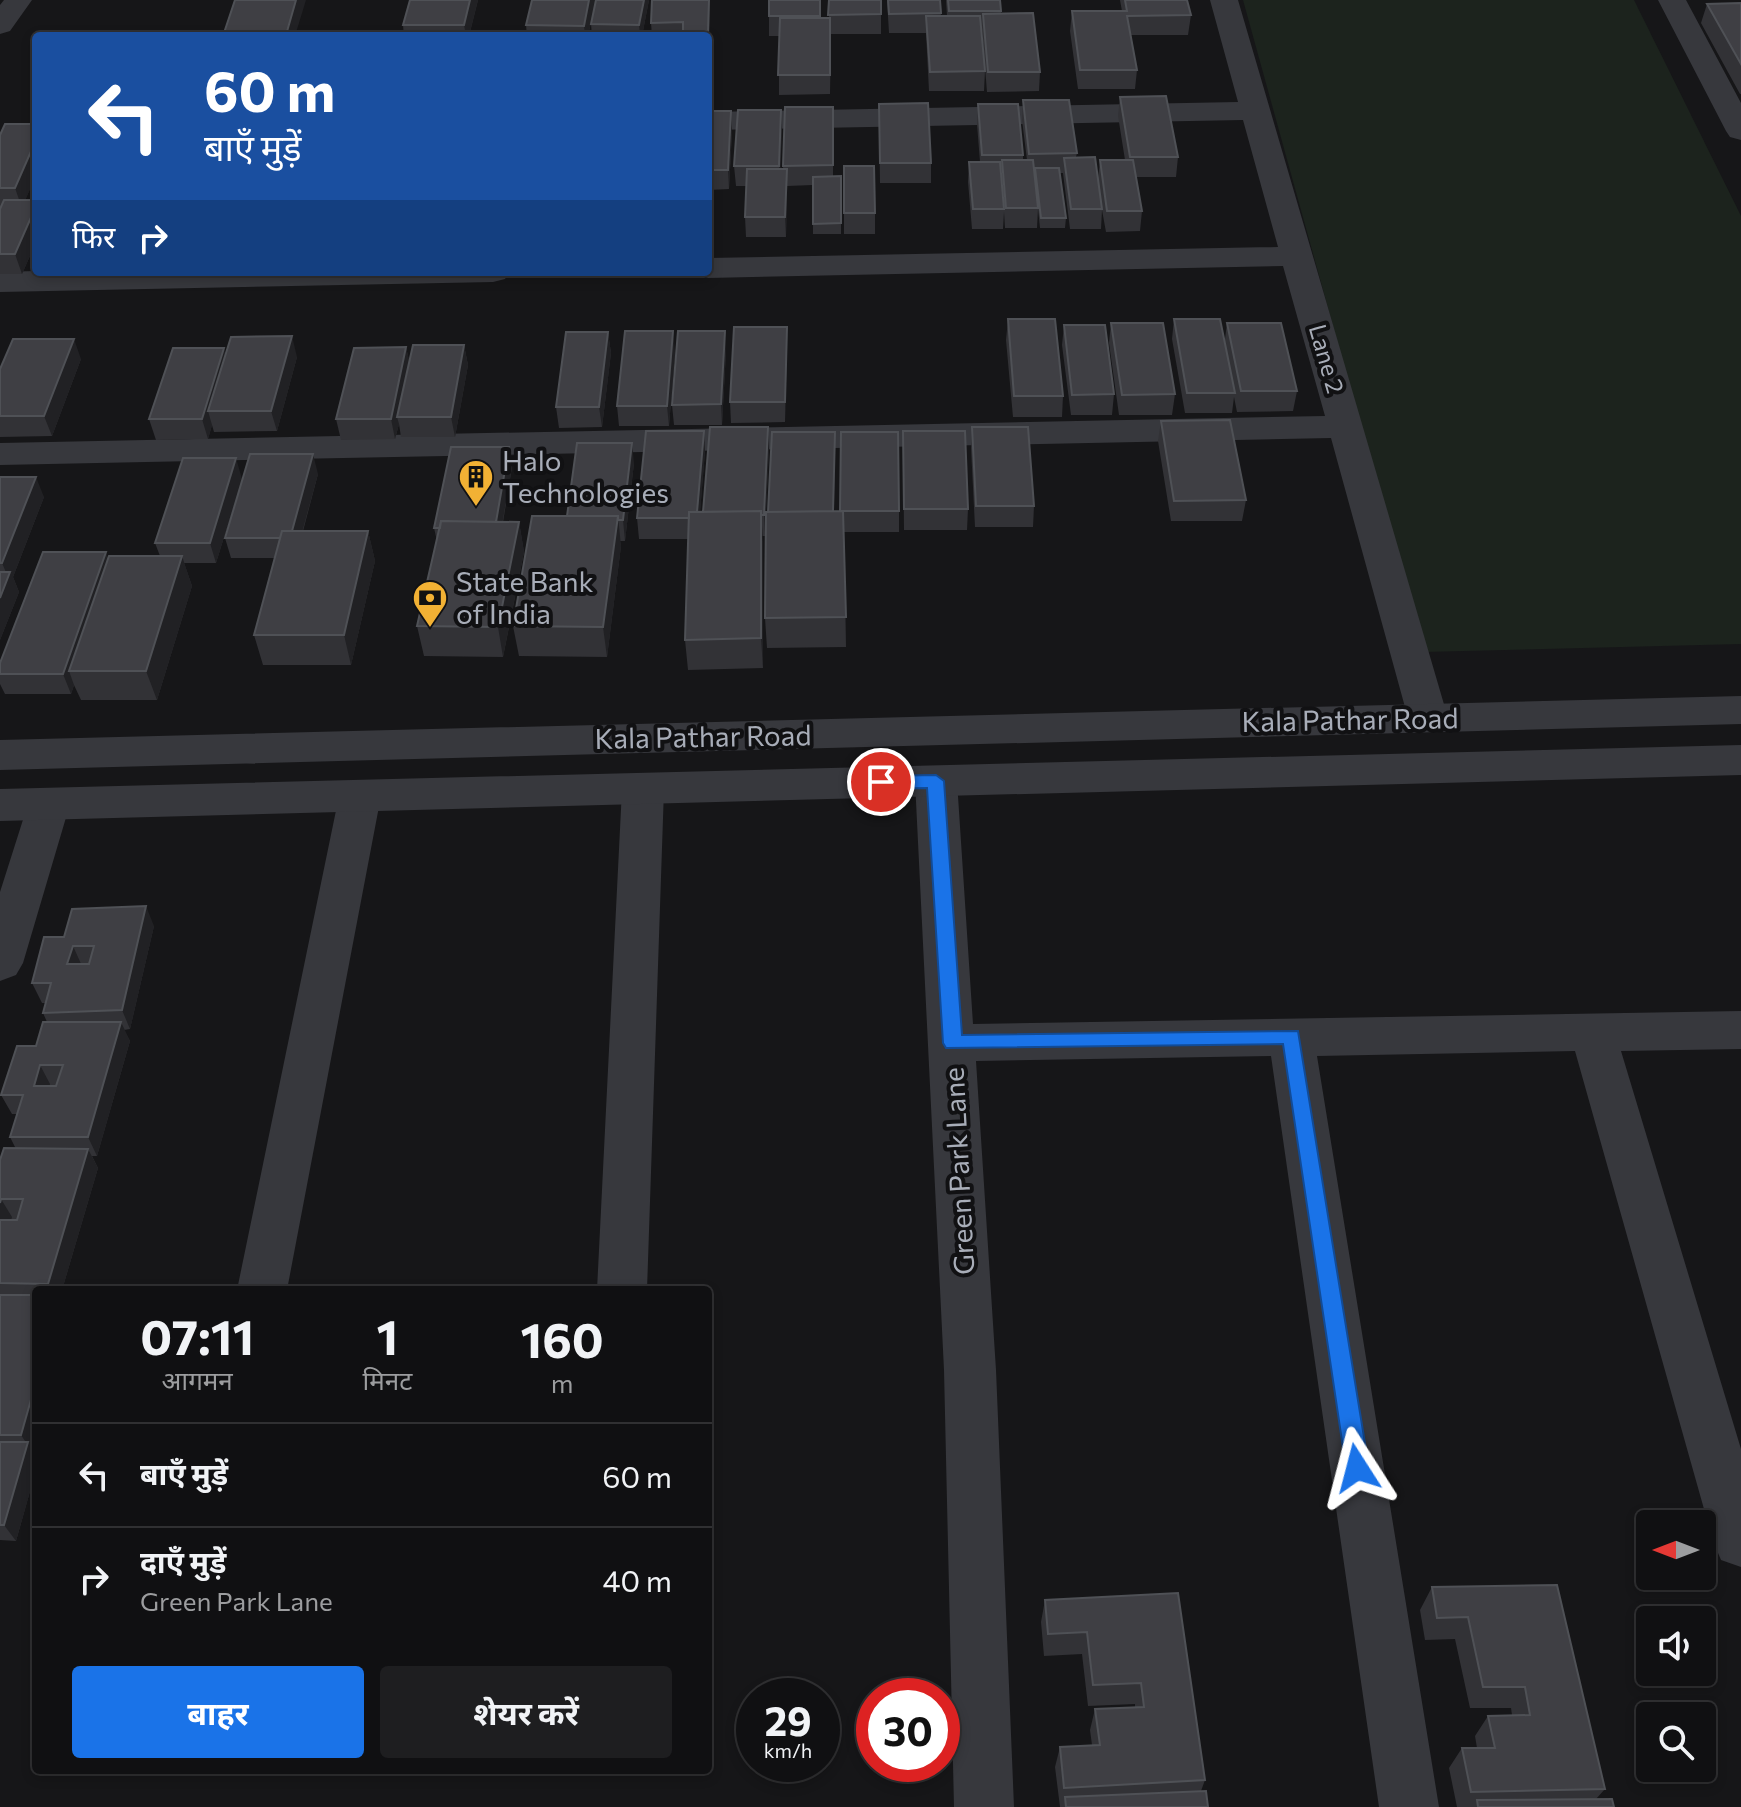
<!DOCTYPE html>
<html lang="hi">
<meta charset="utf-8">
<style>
body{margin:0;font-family:Commissioner,"Noto Sans Devanagari",sans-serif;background:#1e1e20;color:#f1f3f6;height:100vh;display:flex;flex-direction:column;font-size:30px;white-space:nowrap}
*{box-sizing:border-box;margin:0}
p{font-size:26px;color:#9c9d9f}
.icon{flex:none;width:44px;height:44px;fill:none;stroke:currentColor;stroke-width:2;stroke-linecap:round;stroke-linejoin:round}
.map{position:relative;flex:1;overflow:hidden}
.details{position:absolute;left:32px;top:1286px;width:680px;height:488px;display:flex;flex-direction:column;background:#101012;border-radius:8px;box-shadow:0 4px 12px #0003,0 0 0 2px #303032}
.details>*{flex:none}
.top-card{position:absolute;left:32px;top:32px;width:680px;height:244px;border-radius:8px;box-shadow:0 4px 12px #0003,0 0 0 2px #303032;background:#1a4fa0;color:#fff;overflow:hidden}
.needle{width:52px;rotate:270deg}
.buttons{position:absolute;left:1636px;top:1510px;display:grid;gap:16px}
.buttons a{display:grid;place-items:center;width:80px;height:80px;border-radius:8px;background:#101012;box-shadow:0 4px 12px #0003,0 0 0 2px #303032;font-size:40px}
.speed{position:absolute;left:736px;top:1678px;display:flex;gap:16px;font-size:40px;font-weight:700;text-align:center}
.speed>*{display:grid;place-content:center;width:104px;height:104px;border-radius:50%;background:#101012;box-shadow:0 4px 12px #0003,0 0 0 2px #303032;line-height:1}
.speed small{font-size:20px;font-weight:400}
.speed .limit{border:12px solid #d22;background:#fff;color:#111}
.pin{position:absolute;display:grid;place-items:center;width:68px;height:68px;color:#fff;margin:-34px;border:4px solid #fff;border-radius:50%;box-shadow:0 2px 8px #0007}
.me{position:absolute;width:88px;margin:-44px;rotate:351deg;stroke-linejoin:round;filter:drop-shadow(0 0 6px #0008)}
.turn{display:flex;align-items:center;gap:28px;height:168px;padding:0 40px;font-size:36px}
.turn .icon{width:104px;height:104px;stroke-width:2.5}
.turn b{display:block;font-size:56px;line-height:68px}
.then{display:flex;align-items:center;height:76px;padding:0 40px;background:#0003;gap:16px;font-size:30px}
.eta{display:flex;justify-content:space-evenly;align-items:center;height:136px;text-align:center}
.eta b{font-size:48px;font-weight:700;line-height:56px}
.button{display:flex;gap:16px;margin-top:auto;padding:16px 40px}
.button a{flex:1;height:92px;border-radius:8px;background:#1a73e8;color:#fff;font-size:32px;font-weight:700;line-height:92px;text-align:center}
.button a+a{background:#1e1e20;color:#f1f3f6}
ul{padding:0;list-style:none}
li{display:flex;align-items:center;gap:24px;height:104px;padding:0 40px;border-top:2px solid #303032}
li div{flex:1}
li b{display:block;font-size:30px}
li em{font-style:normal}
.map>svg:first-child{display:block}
.green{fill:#1c231d}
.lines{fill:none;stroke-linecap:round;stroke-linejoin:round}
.minor{fill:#37383d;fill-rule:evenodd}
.tertiary{fill:#37383d;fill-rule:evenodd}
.wall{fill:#323236}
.shaded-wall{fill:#212124}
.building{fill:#3f3f44;stroke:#4f5156;stroke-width:2;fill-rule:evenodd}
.route{fill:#1a73e8;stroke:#114b97;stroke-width:2}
.labels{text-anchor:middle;stroke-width:8;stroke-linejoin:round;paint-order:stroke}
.far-street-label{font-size:24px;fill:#a8adb8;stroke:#111113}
.poi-label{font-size:28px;fill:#a8adb8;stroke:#111113;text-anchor:start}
.street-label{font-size:28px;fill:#a8adb8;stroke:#111113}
</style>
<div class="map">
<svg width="1741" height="1807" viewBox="0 0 1741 1807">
<rect width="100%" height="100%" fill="#161618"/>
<path class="green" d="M1243,0H1634L1741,216V644L1423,652Z"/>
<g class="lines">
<path class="minor" d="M1210,0H1238L1448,718L1442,728L1428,732L1414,728L1408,718L1331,438L0,465V443L1325,416L1283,266L708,278L694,272H708V258L1278,247L1243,120L708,130V112L1238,102Z
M1658,0H1686L1741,103V140L1730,137L1726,131Z
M0,272L36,271L509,272L505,279L493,282L0,292Z
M936,766L951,770L957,781L973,1024L1741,1011V1049L1621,1051L1741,1449V1567L1721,1560L1713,1541L1575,1051L1317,1056L1439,1807H1379L1271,1056L976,1061L996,1370L1014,1807H954L944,1370L915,781L921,770Z
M643,774L658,778L664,789L647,1290H597L622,789L628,778Z
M360,781L375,785L381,796L287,1290H237L339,796L345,785Z
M49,788L64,793L70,804L23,963L16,975L0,981V892L28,804L34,793Z"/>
<path class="tertiary" d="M4,0H32L10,31L0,34V5Z
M1741,696V724L0,770V740Z
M1741,745V775L0,821V789Z"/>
</g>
<path class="wall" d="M410,0H478L469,36H404L403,25Z
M532,0H649L642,36H592L591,24L595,5L588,36H527L526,25Z
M710,0L709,50L708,36H652L651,23Z
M769,0H820V18H829V0H881V34H831L830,94L779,95V36H769Z
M887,0H940L941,16H947L946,0H1000L1001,14L1040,72L1039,91L987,92L982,30H981L985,71L984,91H929L926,33H889Z
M1120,0H1187L1191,15L1188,35H1131L1137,70L1135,89H1078L1070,31L1072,11H1122Z
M1741,3V94H1740L1701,23L1707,4Z
M1120,97L1178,157L1176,177H1136L1142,211L1140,231L1106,232L1102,210L1101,229H1070L1063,173H1060L1066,218L1065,228H1040L1038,209L1037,228H1005L1004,212L1003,229H972L968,182L969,162H980L977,124L978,104L1023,155V160H1027L1022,120L1023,100L1077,153L1076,157L1098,179L1100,160H1125L1118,116Z
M879,104L931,163V183H880Z
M785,107H833V176H841V234H813V185L787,186L786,237H746L745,217L747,186H736L734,166L782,130L780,169H783Z
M708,111L732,131L729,189L708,190Z
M36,124V175L25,200H36V242L22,274H0V134Z
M844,166L875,213V234H844Z
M54,272H89L88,274L55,275Z
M1008,319L1063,396L1062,417H1013L1006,340Z
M1174,319L1225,339L1227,323L1297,391L1293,411L1237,412L1234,397L1232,413H1185L1172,339Z
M1111,323L1175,394L1172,415H1119L1109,343Z
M1064,325L1114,394L1112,415H1071L1062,345Z
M608,332L611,353L602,427L559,428L556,407Z
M464,345L468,365L455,437H401L399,424L395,439L341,440L336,419L406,347L409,361Z
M787,347L785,422L731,423L730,402Z
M675,351L669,426H619L617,406Z
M726,351L722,425H674L672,405Z
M226,354L297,357L277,431L214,432L212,425L208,439L156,440L149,419Z
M81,359L52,436L0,437V369Z
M1161,421L1246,500L1242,521H1171L1158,441Z
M768,427L769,447L766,512H768L835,432L834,511H899V532H844L846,647L767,648L765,618L766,517L765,536H762L763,668L688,670L685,640L688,539H639L637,518L705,451L700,512H703Z
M972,427L1034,506L1033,527H975L971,448Z
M903,431L968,509L967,530H904Z
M634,463L625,541H620L621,546L607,657L519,656L513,626L567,516Z
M512,467L503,522H519L524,552L503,657L424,656L417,626L437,541L434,528Z
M318,474L303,531H368L375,561L351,665H263L254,635L275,558H231L225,538Z
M0,477L44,497L13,577L19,592L0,640Z
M242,479L216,563H184L192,586L157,700H81L74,685L71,694H5L0,684V663L108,558L160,556L155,543Z
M154,926L130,1029L124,1030L130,1041L97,1156H92L98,1168L62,1290H36V1439L33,1450L36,1455V1470L16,1541L0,1540V1160L16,1149L10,1137L17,1114H12L1,1095L36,1046L47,1022L43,1013L46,1003H42L32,983L64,937Z
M1557,1585L1605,1789L1596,1799L1614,1807H1457L1449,1768L1462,1748H1477L1475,1736L1488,1716L1512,1715L1511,1708H1470L1455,1639L1425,1640L1420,1610L1432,1587Z
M1178,1593L1205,1780L1201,1791L1208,1807H1060L1055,1767L1060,1747L1092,1745L1090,1730L1095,1709L1135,1707V1704L1088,1706L1082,1654L1044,1656L1041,1622L1045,1600Z"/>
<path class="shaded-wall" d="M296,0H306L295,36H286Z
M470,0H478L469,36H466L464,25Z
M589,0H596L588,36H585L584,26Z
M644,0H649L642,36H640L639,25Z
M709,0H710L709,50L708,31Z
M781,110L782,130L780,186L779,166Z
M731,111L732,131L729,189L728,170Z
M36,140V175L22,208L15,188Z
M787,169V189L786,237L785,217Z
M36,206V242L22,274L15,254Z
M787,327V347L785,422V402Z
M673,331L675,351L669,426L667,406Z
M725,331L726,351L722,425L721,404Z
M608,332L611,353L602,427L599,407Z
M292,336L297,357L277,431L271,411Z
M74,339L81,359L52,436L44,416Z
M464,345L468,365L455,437L451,417Z
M406,347L411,368L397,417L399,424L395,439L391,419Z
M224,348L229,368L208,411L212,425L208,439L202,419Z
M768,427L769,447L765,536L764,515Z
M704,431L705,451L698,539L697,518Z
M632,443L634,463L625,541L623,520Z
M509,447L512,467L498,548L495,528Z
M313,454L318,474L295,558L290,538Z
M236,458L242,479L216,563L210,543Z
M36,477L44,497L13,577L19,592L0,640V598L8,577L2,563Z
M761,511L763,541V668L761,638Z
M618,516L621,546L607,657L603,627Z
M519,522L524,552L503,657L498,627Z
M368,531L375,561L351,665L344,635Z
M106,552L113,572L69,671L74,685L71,694L63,674Z
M182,556L192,586L157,700L146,671Z
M146,906L154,926L130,1029L122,1010Z
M73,946L82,966L67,964Z
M121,1022L130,1041L97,1156L88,1137Z
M40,1065L50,1084L44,1105L34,1086Z
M88,1149L98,1168L62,1290H52L48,1284Z
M1,1199L12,1217L6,1239L0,1229V1203Z
M36,1382V1439L33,1450L36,1455V1470L16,1541L4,1525L27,1444L21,1435Z"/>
<path class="building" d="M235,0H296L286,35L223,36Z
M410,0H470L464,25H403Z
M532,0H589L584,26L526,25Z
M596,0H644L639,25L591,24Z
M652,0H709L708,31H683V22L651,23Z
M769,0H820V16H769Z
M829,0H881V14L828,15Z
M888,0H940L941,13L889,14Z
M948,0H1000L1001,11H949Z
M1125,0H1187L1191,15L1127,16L1137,70H1080L1072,11H1127Z
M1741,3V64L1707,4Z
M1033,13L1040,72H988L983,14Z
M926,16H980L985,71L930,72Z
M780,18H830V75H778Z
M1166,96L1178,157H1130L1120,97Z
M1023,100H1069L1077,153L1029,154Z
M928,103L931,163H880L879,104Z
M978,104H1018L1023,155H982Z
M785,107H833V165L783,166Z
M738,110H781L779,166H734Z
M708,111H731L728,170H708Z
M5,124H36V140L15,188H0V135Z
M1095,157L1102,209H1071L1064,158Z
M1002,160H1033L1038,208H1006Z
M1100,160H1133L1142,211H1107Z
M969,162H1000L1004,209H973Z
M844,166H874L875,213H844Z
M1035,168H1059L1066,218H1041Z
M747,169H787L785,217H745Z
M841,176V223L813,224V177Z
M4,200H36V206L15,254H0V209Z
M1008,319H1055L1063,396H1014Z
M1174,319H1220L1235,393H1187Z
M1111,323H1163L1175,394L1122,395Z
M1227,323H1281L1297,391H1241Z
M1064,325H1105L1114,394L1072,395Z
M734,327H787L785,402H730Z
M625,331H673L667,406H617Z
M678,331H725L721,404L672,405Z
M566,332H608L599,407H556Z
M292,336L271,411H208L231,337Z
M13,339H74L44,416H0V369Z
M413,345H464L451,417H397Z
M406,347L391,419H336L354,348Z
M173,348H224L202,419H149Z
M1230,420L1246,500L1174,501L1161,421Z
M710,427H768L764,515H761V511L703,512Z
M972,427H1028L1034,506H976Z
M646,431H704L697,512H689V518H637Z
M903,431H965L968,509H904Z
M772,432H835L833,511L768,512Z
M841,432H898L899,511H840Z
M577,443H632L623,520H618V516H567Z
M451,447H509L496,522L441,521L440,528H434Z
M250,454H313L292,531H282L280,538H225Z
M183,458H236L210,543H155Z
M0,477H36L2,563H0Z
M761,511V638L685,640L689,512Z
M843,511L846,617L765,618L766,512Z
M532,516H618L603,627L513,626Z
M441,521L519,522L498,627L417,626Z
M282,531H368L344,635H254Z
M43,552H106L63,674H0V663Z
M109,556H182L146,671H69Z
M0,572H10L0,598Z
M146,906L122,1010L43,1013L51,983H32L44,937H64L72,909ZM73,946H94L89,964H67Z
M43,1022H121L88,1137H10L23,1095H1L17,1046H36ZM40,1065H63L56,1086H34Z
M4,1148L88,1149L48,1284L0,1283V1220H17L23,1199H1L0,1203V1160Z
M0,1295H36V1382L21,1435H0Z
M0,1442H28L4,1525H0Z
M1557,1585L1605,1789L1471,1792L1462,1748H1495L1488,1716L1530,1715L1525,1687H1483L1468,1617L1437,1618L1432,1587Z
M1178,1593L1205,1780L1064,1788L1060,1747L1100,1745L1095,1709L1144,1707L1141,1683L1093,1685L1087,1632L1048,1634L1045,1600Z
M1206,1791L1208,1807H1066L1065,1797Z
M1612,1799L1614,1807H1478L1477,1800Z"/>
<path class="route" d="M936,775L944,781L962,1035L1298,1031L1369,1468L1365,1475L1357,1478L1350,1475L1346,1468L1283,1044L946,1048L943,1043L927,788L881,789L873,782L881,776Z"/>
<defs>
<symbol id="building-pin" viewBox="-11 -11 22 30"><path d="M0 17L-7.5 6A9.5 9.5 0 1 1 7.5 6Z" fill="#f2b134" stroke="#111113"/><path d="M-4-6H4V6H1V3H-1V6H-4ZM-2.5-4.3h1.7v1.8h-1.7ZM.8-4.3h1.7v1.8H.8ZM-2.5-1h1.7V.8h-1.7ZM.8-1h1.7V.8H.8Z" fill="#111"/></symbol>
<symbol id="bank-pin" viewBox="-11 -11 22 30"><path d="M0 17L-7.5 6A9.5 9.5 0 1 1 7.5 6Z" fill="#f2b134" stroke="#111113"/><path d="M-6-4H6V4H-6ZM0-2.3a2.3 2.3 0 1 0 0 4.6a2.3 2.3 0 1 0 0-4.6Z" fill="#111"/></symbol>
</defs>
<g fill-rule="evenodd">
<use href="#building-pin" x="456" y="457" width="40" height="54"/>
<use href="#bank-pin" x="410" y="578" width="40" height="54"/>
</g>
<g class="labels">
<g class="far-street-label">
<text transform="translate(1326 359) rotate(74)" y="8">Lane 2</text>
</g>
<g class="poi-label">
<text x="502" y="471">Halo<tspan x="502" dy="32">Technologies</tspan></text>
<text x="456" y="592">State Bank<tspan x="456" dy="32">of India</tspan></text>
</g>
<g class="street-label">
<text transform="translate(1350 720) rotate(-1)" y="10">Kala Pathar Road</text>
<text transform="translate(703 737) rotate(-1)" y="10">Kala Pathar Road</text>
<text transform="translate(959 1171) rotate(-93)" y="10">Green Park Lane</text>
</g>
</g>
</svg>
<div class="buttons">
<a><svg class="needle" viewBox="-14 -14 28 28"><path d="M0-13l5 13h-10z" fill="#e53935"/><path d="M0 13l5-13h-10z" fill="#9c9d9f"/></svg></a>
<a><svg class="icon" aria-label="sound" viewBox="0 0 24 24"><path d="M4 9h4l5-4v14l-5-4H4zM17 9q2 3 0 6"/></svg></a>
<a><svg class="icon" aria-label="search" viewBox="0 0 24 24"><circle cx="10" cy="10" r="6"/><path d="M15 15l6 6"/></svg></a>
</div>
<div class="speed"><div>29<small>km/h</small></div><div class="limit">30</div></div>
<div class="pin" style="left:881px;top:782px;background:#d93025"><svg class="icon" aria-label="arrive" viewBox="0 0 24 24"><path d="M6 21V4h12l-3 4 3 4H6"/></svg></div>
<svg class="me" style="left:1357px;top:1468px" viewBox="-20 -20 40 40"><path d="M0-17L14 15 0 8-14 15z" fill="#1a73e8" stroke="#fff" stroke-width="4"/></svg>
<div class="top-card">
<div class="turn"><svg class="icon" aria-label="left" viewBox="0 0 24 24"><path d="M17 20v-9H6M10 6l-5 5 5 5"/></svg><div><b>60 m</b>बाएँ मुड़ें</div></div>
<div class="then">फिर<svg class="icon" aria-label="right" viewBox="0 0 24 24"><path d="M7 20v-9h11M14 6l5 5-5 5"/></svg></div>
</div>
<section class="details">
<div class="eta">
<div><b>07:11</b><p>आगमन</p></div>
<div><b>1</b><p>मिनट</p></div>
<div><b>160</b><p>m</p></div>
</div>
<ul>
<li><svg class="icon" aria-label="left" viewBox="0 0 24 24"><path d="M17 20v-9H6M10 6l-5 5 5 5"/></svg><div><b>बाएँ मुड़ें</b></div><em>60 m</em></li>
<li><svg class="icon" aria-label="right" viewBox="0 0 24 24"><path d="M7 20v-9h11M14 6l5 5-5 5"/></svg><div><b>दाएँ मुड़ें</b><p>Green Park Lane</p></div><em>40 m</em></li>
</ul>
<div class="button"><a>बाहर</a><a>शेयर करें</a></div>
</section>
</div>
